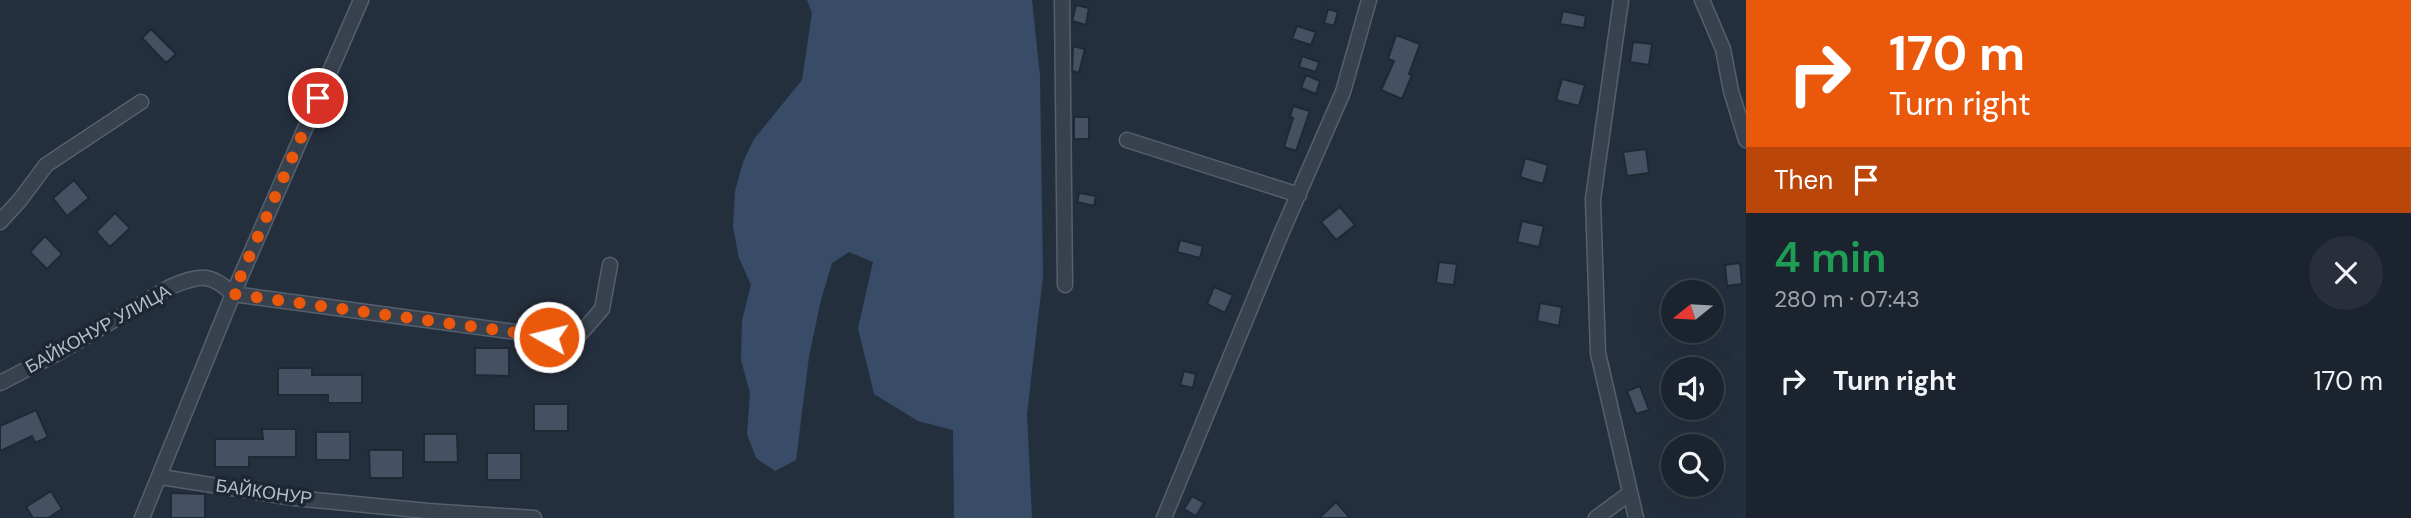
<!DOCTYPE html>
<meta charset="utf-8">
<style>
body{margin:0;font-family:"DM Sans",sans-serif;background:#282f3a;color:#f1f3f6;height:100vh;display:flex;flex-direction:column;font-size:26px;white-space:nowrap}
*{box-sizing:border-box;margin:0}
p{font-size:23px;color:#a0a4aa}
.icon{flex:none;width:38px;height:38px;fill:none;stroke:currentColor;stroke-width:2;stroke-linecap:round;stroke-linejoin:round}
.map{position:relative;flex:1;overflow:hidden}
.details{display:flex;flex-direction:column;background:#1b232e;width:665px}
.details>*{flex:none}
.guide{background:#ea580c;color:#fff;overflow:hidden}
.needle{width:46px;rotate:252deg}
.buttons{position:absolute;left:1661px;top:280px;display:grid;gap:14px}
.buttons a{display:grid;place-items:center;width:63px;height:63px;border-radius:50%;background:#1b232e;box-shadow:0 7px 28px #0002,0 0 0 2px #39404a;font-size:35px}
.pin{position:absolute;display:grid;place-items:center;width:60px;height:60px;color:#fff;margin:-30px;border:4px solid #fff;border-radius:50%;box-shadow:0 2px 7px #0007}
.me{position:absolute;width:77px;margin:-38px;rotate:278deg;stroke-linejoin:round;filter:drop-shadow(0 0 5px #0008)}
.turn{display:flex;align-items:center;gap:24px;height:147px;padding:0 28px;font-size:32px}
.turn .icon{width:91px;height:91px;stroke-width:2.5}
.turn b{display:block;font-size:49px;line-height:60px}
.then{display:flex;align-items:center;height:66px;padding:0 28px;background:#0003;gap:14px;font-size:26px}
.round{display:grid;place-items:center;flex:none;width:74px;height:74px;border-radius:37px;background:#282f3a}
.overview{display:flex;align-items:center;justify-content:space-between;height:119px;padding:0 28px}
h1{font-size:42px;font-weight:600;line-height:52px;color:#1e9e55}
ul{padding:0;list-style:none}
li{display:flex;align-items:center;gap:21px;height:98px;padding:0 28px}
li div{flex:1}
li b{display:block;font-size:26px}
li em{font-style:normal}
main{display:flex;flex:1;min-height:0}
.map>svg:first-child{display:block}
.water{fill:#394c67}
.building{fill:#455162;stroke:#1f2835;stroke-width:2}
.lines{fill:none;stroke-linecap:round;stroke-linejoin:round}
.minor-casing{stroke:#565f6c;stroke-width:17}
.minor{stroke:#38414e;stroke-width:14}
.route{stroke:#ea580c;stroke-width:12;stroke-dasharray:0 21.6}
.labels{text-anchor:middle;stroke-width:7;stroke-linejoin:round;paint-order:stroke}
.street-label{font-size:18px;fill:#b4bcc9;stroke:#1d2633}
</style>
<main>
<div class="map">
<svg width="1746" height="518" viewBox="0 0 1746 518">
<rect width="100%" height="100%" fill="#242f3e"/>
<path class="water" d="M807,0H1032L1040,76L1043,276L1027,414L1032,518H954L953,430L918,421L874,394L858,328L873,262L849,252L832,263L821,300L809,356L796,460L775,471L756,458L747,434L750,393L741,360L742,320L751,285L739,258L733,227L735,191L743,162L754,139L802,80L812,13Z"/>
<path class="building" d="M1076,5L1089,8L1086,25L1072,21Z
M1328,9L1338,12L1334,26L1324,23Z
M1563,11L1586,16L1584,28L1560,24Z
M1297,26L1316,32L1311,45L1292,39Z
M151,29L176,54L166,63L142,38Z
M1396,35L1420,44L1409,74L1412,75L1402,99L1381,90L1394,61L1388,59Z
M1633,42L1652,44L1649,65L1630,62Z
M1073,46L1085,49L1079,73L1072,71Z
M1302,56L1319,62L1316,72L1299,67Z
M1306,75L1320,81L1316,94L1301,88Z
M1562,79L1585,85L1579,106L1556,100Z
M1293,106L1310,111L1296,151L1284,147L1293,118L1290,117Z
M1074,117H1089V139H1074Z
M1646,149L1649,173L1627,176L1623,152Z
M1525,158L1548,165L1543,184L1520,177Z
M74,180L89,198L67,216L53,198Z
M1079,193L1096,196L1094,206L1077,202Z
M1340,207L1355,225L1336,240L1321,222Z
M115,213L130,228L110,247L96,232Z
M1522,221L1544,226L1539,247L1517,242Z
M45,236L62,254L47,269L30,252Z
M1180,240L1203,246L1200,258L1177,252Z
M1439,262L1457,264L1454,285L1436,283Z
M1740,263L1742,284L1727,286L1725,265Z
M1214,287L1233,295L1225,313L1207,304Z
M1540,303L1562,307L1559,326L1537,321Z
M475,348H509V376L475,375Z
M278,368H312V375H362V403H328V395H278Z
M1184,371L1196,374L1193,388L1180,385Z
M1640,386L1649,410L1636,414L1627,391Z
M534,404H568V431H534Z
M36,410L48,437L35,443L32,436L0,451V426Z
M262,429H296V457H249V467H215V439H263Z
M316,432H350V460H316Z
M424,434H457L458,462H424Z
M369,450H403V478H370Z
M487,453H521V480H487Z
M51,491L62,509L48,518H33L26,507Z
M171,493L205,494V518H171Z
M1192,496L1204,503L1196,516L1184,509Z
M1336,502L1350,518H1319Z"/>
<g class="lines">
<defs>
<path id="minor" d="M1062,0L1065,285
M1621,0L1593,199L1598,353L1636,518
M1702,0L1723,49L1731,91L1746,140
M1127,140L1299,195
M0,222L20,200L46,165L141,102
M233,294L575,340L602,309L610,265
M0,383L58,353L170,287C199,275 210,272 233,294
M161,477L294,498L428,511L534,518
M142,518L233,294L361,0
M1164,518L1281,234L1343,92L1369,0
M1596,518L1630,493"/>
</defs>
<use href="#minor" class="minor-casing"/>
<use href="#minor" class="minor"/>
</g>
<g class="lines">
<path class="route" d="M318,98L233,294L549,337"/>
</g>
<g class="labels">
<g class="street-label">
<text transform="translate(98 329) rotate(-29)" y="6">БАЙКОНУР УЛИЦА</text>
<text transform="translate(264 492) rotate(8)" y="6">БАЙКОНУР</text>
</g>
</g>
</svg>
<div class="buttons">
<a><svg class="needle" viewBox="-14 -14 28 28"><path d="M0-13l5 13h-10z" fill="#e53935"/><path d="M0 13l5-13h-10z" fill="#a0a4aa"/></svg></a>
<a><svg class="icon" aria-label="sound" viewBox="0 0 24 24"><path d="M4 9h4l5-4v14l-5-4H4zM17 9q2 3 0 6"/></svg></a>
<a><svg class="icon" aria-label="search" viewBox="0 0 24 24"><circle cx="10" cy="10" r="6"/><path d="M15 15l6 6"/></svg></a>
</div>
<div class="pin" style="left:318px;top:98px;background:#d93025"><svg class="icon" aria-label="arrive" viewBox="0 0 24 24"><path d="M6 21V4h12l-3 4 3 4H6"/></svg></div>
<svg class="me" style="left:549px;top:337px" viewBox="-20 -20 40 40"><circle r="17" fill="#ea580c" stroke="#fff" stroke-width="3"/><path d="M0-11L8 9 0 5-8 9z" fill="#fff"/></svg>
</div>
<section class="details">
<div class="guide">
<div class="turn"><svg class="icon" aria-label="right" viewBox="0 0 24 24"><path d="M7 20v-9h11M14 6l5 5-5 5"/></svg><div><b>170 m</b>Turn right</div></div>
<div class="then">Then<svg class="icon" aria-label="arrive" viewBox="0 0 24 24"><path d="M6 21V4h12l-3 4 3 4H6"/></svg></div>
</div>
<div class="overview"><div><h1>4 min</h1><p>280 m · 07:43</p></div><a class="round"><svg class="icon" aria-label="close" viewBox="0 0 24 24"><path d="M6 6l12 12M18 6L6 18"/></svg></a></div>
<ul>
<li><svg class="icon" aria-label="right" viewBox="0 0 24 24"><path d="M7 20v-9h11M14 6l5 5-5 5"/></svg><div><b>Turn right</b></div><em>170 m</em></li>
</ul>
</section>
</main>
